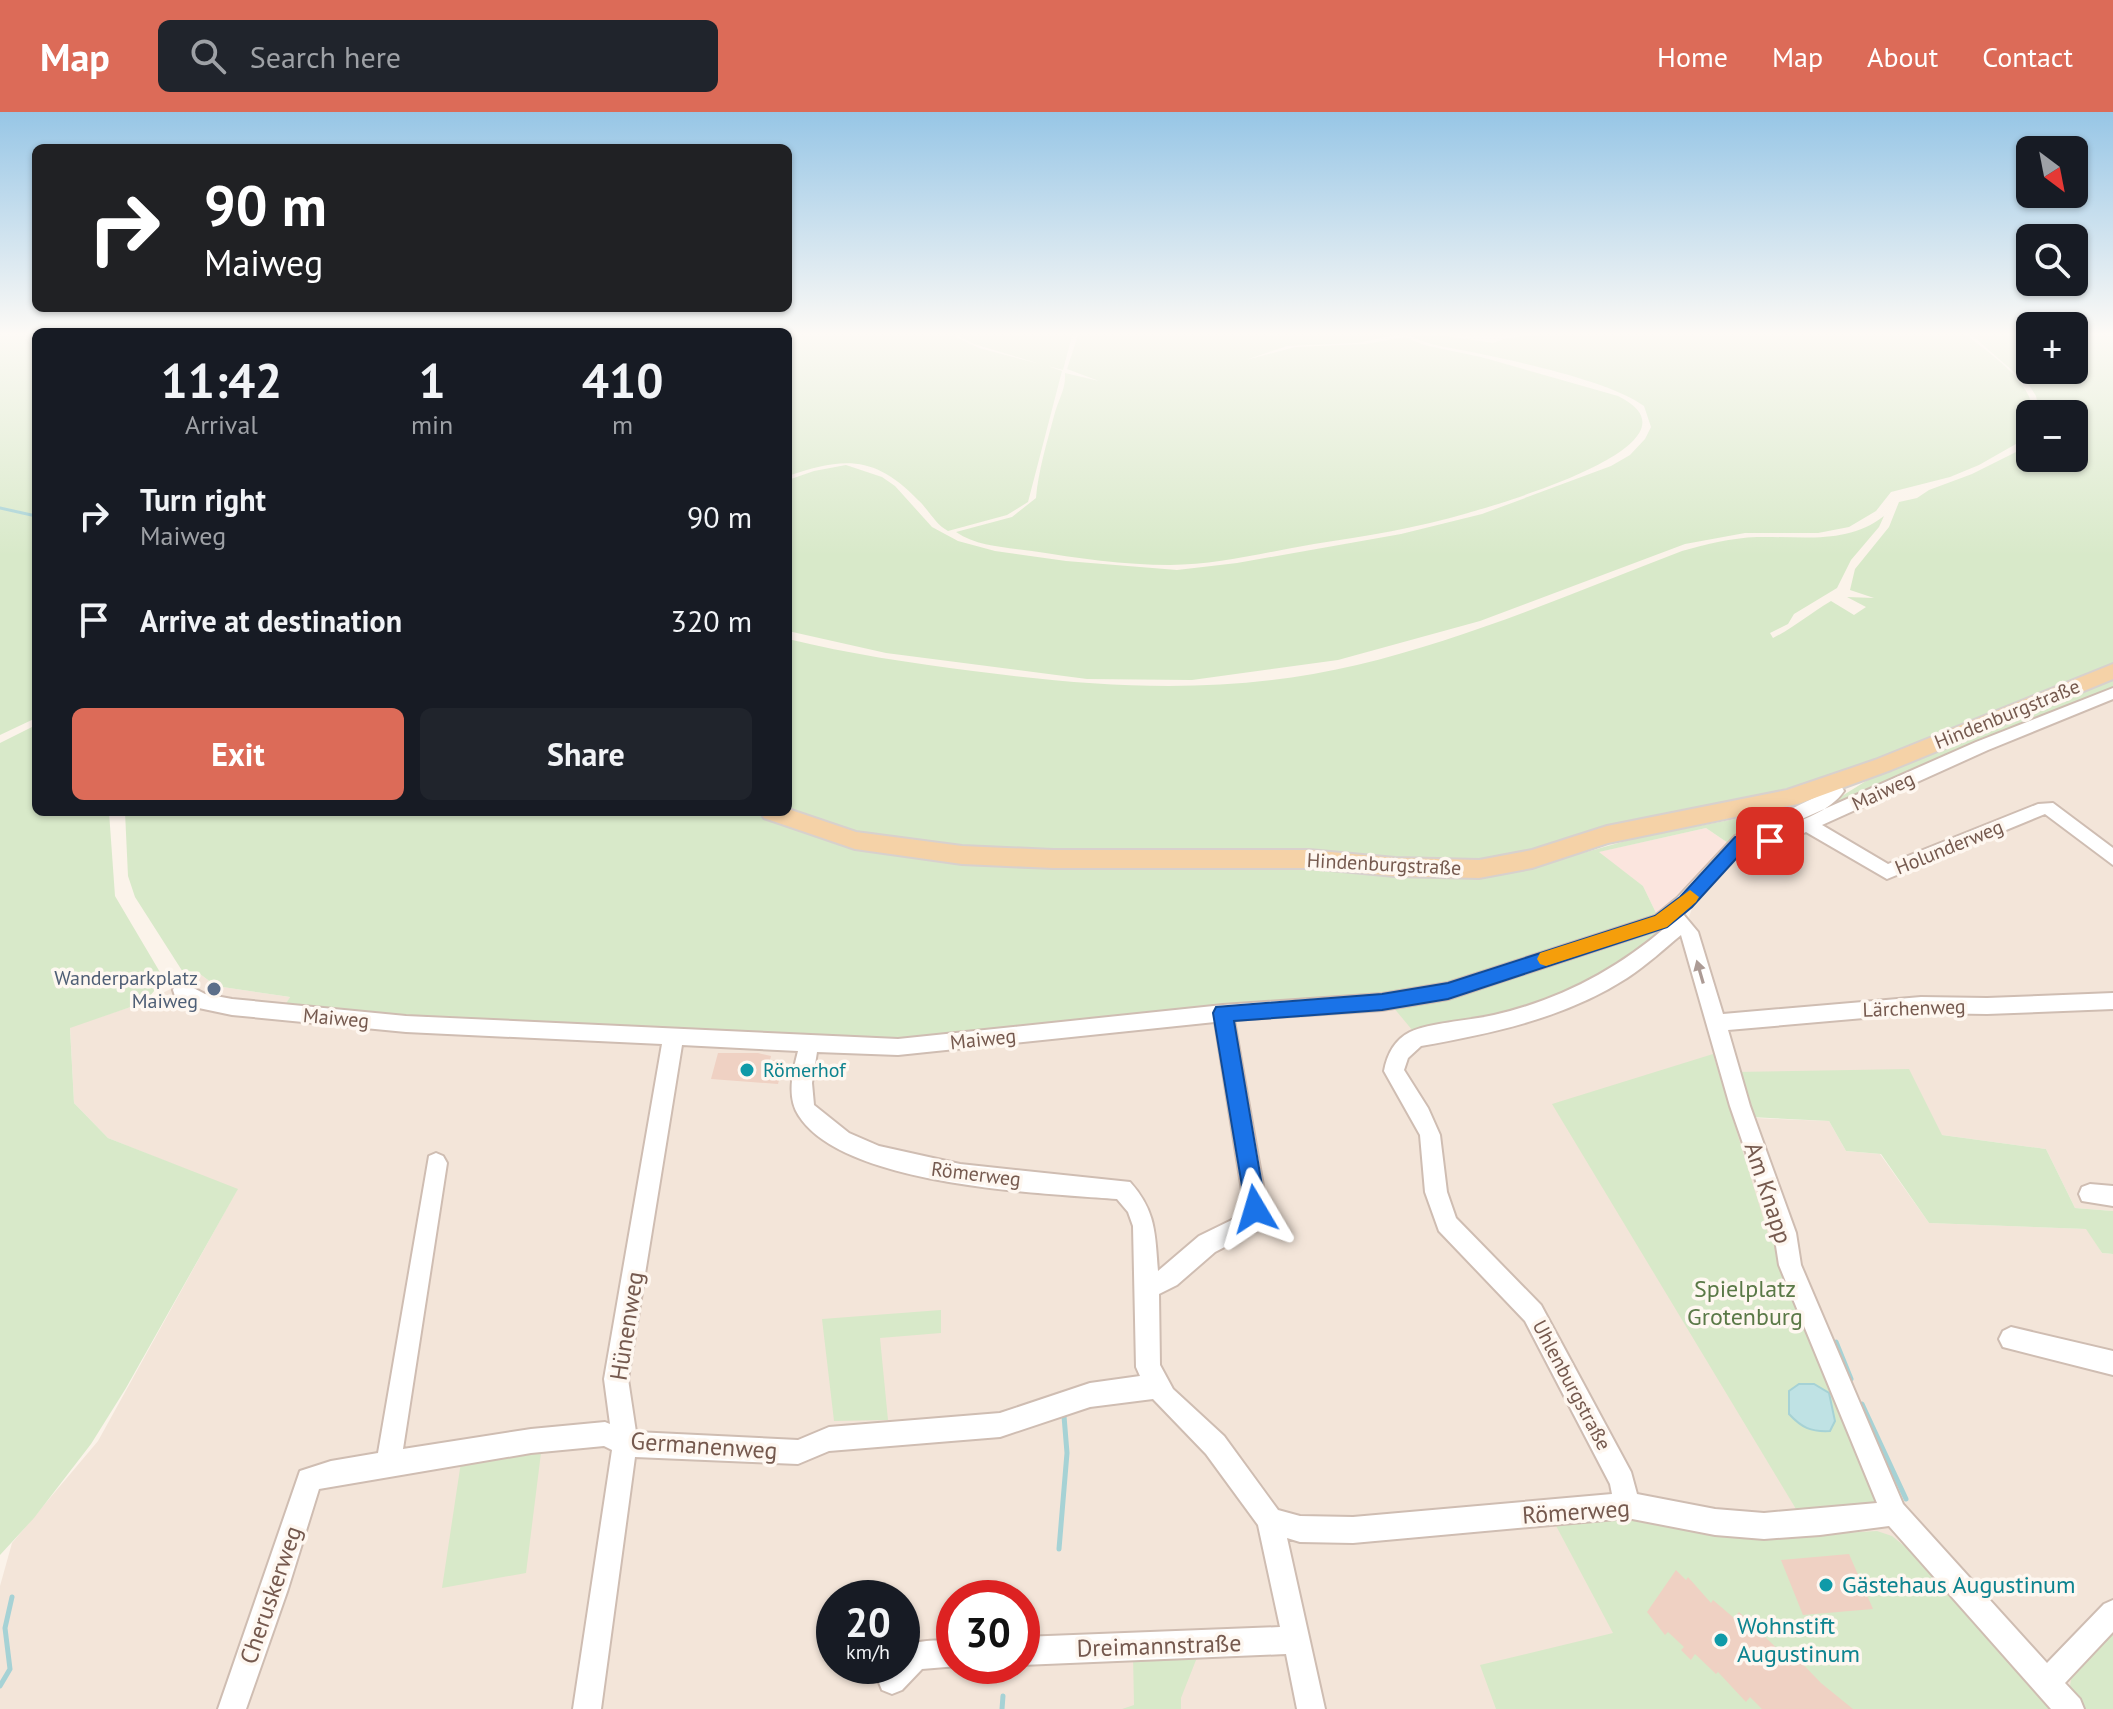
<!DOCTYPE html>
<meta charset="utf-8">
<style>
body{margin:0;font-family:"PT Sans",sans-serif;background:#20242c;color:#f1f3f6;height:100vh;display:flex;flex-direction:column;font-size:30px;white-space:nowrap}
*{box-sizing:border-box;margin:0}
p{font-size:26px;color:#9ea1a6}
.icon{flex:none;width:44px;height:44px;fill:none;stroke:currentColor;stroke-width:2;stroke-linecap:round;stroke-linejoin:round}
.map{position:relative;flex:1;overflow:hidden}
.details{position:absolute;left:32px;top:216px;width:760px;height:488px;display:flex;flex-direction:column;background:#171b24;border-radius:12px;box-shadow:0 2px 6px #0004}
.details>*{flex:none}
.top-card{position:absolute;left:32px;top:32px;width:760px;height:168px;border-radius:12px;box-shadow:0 2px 6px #0004;background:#202124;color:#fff;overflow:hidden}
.needle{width:52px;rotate:148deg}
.controls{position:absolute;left:2016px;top:24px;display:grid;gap:16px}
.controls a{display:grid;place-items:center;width:72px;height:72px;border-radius:12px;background:#171b24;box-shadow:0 2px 6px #0004;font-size:40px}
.speed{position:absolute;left:816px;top:1468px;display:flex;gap:16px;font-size:40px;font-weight:700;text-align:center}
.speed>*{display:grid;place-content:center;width:104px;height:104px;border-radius:50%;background:#171b24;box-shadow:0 2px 6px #0004;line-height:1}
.speed small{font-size:20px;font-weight:400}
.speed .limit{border:12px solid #d22;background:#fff;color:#111}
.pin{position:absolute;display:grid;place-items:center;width:68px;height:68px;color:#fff;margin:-34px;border-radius:16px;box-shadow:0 4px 12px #0006}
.me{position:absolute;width:88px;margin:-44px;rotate:353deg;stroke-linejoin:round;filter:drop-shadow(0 0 6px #0008)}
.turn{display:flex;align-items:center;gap:28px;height:168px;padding:0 40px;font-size:36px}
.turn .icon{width:104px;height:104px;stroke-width:2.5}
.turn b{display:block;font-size:56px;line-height:68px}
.eta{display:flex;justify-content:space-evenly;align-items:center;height:136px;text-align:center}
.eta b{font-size:48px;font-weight:600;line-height:56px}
.primary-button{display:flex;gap:16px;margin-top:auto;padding:16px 40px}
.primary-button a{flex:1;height:92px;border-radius:12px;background:#dc6b58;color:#fff;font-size:32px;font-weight:600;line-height:92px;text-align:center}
.primary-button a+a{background:#20242c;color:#f1f3f6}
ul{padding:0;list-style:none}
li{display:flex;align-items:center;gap:24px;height:104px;padding:0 40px}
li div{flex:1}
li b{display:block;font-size:30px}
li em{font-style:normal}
header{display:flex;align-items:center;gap:48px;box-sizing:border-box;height:112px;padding:0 40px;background:#dc6b58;color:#fff}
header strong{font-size:38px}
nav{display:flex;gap:44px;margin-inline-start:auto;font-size:28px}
.search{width:560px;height:72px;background:#20242c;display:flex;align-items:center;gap:20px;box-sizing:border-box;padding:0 28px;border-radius:12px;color:#9ea1a6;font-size:30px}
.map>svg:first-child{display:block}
.residential{fill:#f3e5d9;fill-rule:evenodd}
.commercial{fill:#fbe5de}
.green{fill:#d8e9c9}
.water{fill:#bfe2e4;stroke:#a6d2d5;stroke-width:2}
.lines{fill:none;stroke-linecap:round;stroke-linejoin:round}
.stream-far1{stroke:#a6d2d5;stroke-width:3}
.stream{stroke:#a6d2d5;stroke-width:5}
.building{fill:#efd1c3}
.minor-casing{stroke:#cfbdb2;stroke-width:4}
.major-casing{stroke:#d8d1cd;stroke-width:4}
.minor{fill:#fff;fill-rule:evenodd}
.major{fill:#f5d2a7;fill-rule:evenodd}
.oneway{fill:#ac9b95}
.route{fill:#1a73e8;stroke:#114b97;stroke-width:2}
.slow{fill:#f59e0b}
.service-dot{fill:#5c6f8a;stroke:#fef7f0;stroke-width:3}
.culture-dot{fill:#0f9aa8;stroke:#fef7f0;stroke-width:3}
.labels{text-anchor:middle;stroke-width:7;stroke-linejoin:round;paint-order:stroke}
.street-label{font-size:20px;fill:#75594e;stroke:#fef7f0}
.service-label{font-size:20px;fill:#4e5e75;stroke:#fef7f0;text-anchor:end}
.culture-label{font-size:20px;fill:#0d838f;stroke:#fef7f0;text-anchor:start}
.near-street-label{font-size:24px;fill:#75594e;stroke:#fef7f0}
.near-park-label{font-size:24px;fill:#5a7947;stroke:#fef7f0}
.near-culture-label{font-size:24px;fill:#0d838f;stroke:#fef7f0;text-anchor:start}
</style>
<header>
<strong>Map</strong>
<div class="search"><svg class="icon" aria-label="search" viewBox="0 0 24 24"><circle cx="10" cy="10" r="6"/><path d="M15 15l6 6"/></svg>Search here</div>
<nav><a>Home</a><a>Map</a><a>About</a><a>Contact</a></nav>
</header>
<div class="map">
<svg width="2113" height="1597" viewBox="0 0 2113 1597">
<rect width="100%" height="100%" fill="#fbf3ea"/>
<path class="residential" d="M2113,577V1099L2075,1096L2046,1037L1942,1023L1735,960L1689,805L1693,793L1735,745L1763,725Z
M1667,815L1683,830L1732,1005L1829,1009L1846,1039L1880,1042L1929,1111L2087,1117L2102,1141L2113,1142V1597H0V1474L12,1431L98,1329L237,1078L108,1026L74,991L70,915L145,890L200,862L216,874L290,885L286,892L1393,895ZM834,1486H902V1554H834ZM954,1486H1022V1554H954Z"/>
<path class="commercial" d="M1706,716L1728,731L1657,803L1643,774L1598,740Z"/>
<path class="green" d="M0,220H36V606L0,623Z
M788,220H946L979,236L1040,252L974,232L950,220H1073L1063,258L1048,254L1062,259L1028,390L1007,403L948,419C935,412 929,398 918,388C875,343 843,345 788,364Z
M1079,220H1399L1401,222L1356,231L1287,234L1246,248L1295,235L1366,232L1405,225L1424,233L1481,245L1618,284C1714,331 1498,392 1468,401C1418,416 1365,424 1314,432C1266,440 1219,453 1170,453C1124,453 1077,446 1032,439C1006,435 978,435 956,420L1012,405L1036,386C1038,360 1047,330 1054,304C1058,287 1066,278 1065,261L1099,269L1067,257Z
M1569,220H1963C1988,241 2031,267 2034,302H2030V324L1979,353L1950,365L1891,380L1876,399L1849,415L1818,421H1745L1685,432L1480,509L1338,548L1192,568L1087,567L886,541L788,519V368L814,359L846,353L882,365L895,374L932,415L958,429L995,439L1066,449L1177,458L1237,451L1401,422L1482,402L1611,354L1630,343L1645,327L1651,315L1644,294C1611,269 1515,249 1472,240C1451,236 1431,234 1411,224L1439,223L1493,231L1507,226Z
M1968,220H2030V258H2074V220L2113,222V552L1827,667L1477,750L1055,740L965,734L862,721L788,698V527C849,542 911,551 973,559C1104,576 1226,584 1357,553C1469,526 1576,480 1682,439C1707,432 1731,426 1757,425C1801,424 1847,433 1884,404L1879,415L1851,448L1837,476L1794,502L1788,512L1770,521L1773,526C1795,515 1809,502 1831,489L1854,503L1866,495L1847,485L1874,486L1850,478L1855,457L1889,415L1899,390L1917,386L1929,378L1972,362L2030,333V346H2074V302H2040L2036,284L2029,273Z
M2113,565V577L1784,720L1866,669Z
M36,613V700H109L115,784L164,867L145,890L70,916L74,991L108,1026L238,1077L126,1276L91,1332L34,1406L0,1443V631Z
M125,700H753L801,720L850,734L1307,754L1452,766L1481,764L1540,753L1636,726L1761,702L1762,707L1728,731L1706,716L1599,740L1643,774L1657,803L1445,873L1383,883L899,927L352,901L285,893L290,885L216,874L200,862L188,868L135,785L128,764Z
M1667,815C1648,830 1629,848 1608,861C1551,897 1479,909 1413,919L1393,895Z
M1713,942L1769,1125L1772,1124L1877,1387L1872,1392L1799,1402L1552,992Z
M1909,957L1942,1023L2046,1037L2075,1096L2113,1099V1142L2102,1141L2086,1117L1929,1111L1881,1042L1846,1039L1829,1009L1750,1005L1735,960Z
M941,1198V1221L880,1226L888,1308L834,1309L822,1207Z
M541,1341L526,1461L442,1476L461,1350Z
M1649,1406L1756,1426L1877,1419L1892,1424L1919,1446L2049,1597H1496L1480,1553L1613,1521L1554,1410Z
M2113,1522V1597H2084L2069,1581L2071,1567Z
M1133,1543H1198L1181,1586V1597H1122L1134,1593Z"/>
<path class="water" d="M1799,1272H1814L1829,1281L1835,1309L1830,1319C1811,1320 1802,1316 1789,1302V1279Z"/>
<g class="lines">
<path class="stream-far1" d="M0,396L36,404"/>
<path class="stream" d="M1836,1230L1851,1267
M1862,1292L1906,1387
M1059,1437L1067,1341L1064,1304
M0,1574L10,1557L5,1516L12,1485
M1002,1597L1003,1584"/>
</g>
<path class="building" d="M718,941H758L771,944L770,948L784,949L778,972L711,967Z
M1849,1442L1873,1497L1803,1503L1781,1448Z
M1676,1458L1686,1468L1688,1465L1711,1491L1713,1488L1734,1506L1739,1500L1788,1547L1793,1542L1821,1571L1853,1597H1762L1750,1585L1746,1590L1718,1560L1716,1562L1695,1542L1691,1548L1681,1538L1684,1535L1668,1520L1665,1523L1647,1500Z"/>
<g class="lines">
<defs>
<path id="minor" d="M2113,576V587L1988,638L1822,713L1888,752L2038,692L2053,691L2113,736V753L2045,702L1887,767L1806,720C1788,728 1763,744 1743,737L1683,802L1698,820L1723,902L1921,885L1987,886L2113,881V897L1987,902L1921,901L1728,918L1750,994L1796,1121L1801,1153L1903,1392L2047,1551L2104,1492L2113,1488V1520L2065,1571L2080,1587L2084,1597H2051L1889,1414L1820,1423L1764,1427L1715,1423L1627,1406L1353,1431L1300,1430L1287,1426L1325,1597H1297L1286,1542L1022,1553V1525L1280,1515L1258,1413L1206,1342L1153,1287L1090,1295L1000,1325L829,1339L798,1352L635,1345L601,1597H573L612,1338L604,1334L531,1341L319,1377L288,1477L246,1597H218L300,1359L331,1349L378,1341L429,1044L436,1041L443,1044L447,1051L403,1337L531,1317L605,1310L610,1312L604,1267L662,932L406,920L232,903L194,895L175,884L173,878L175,872L182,870L205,882L232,887L406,904L898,927L1223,893L1382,882L1448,871L1655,804L1677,786L1735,724L1820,683L1827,677L1824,672L1826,668H1838L1844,679C1827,704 1789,711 1763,724L1976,630ZM1666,815C1615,859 1559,888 1494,903C1469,909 1432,910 1410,920C1394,928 1387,943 1384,959L1420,1023L1425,1080L1439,1119L1525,1209L1610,1372L1612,1382L1353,1405L1300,1404L1278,1398L1224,1324L1173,1277L1160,1253L1159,1182L1177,1173L1215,1140L1261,1116L1265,1085L1234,908L1382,898L1448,887ZM1681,823L1730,994L1774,1121L1779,1153L1877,1391L1764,1401L1715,1397L1637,1382L1631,1360L1541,1193L1456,1106L1447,1080L1440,1023L1428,996L1404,958L1408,946L1421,934C1493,921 1565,906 1627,866C1647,853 1664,837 1681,823ZM1215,910L1243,1085L1242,1103L1199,1124L1158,1159C1155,1121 1156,1099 1130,1070L960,1052L879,1034L849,1021L814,993L812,971L817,940L898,943ZM682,933L798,939C793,959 786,985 799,1004C844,1074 1040,1081 1117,1087L1128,1100L1133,1114L1136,1255L1140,1264L1090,1271L1000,1301L829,1315L798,1328L636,1320L628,1267Z
M2090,1072L2113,1074V1094L2082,1089L2079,1082L2082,1075Z
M2011,1215L2113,1239V1263L2003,1235L1999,1227L2003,1219Z
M954,1528V1554H958L922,1557L902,1578L892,1582L882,1578L878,1568L887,1554H902V1539C915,1526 937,1529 954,1528Z"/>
<path id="major" d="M2113,552V567L1891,658L1798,692L1608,731L1532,756L1479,766L1395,764L1309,756H1053L962,752L855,737L764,706L761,700H788V697L856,720L962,734L1053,738H1309L1395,746L1479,748L1532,738L1607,714L1787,678L1875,648Z"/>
</defs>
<use href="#minor" class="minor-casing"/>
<use href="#major" class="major-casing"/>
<use href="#minor" class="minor"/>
<use href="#major" class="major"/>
</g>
<defs><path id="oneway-solid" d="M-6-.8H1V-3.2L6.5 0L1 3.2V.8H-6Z" transform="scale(2)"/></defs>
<use class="oneway" href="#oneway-solid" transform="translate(1700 860) rotate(-106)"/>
<linearGradient id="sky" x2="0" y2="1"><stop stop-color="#97c6e6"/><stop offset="0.5" stop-color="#fdfaf6"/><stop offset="1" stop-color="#fdfaf6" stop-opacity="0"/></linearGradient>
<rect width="2113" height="444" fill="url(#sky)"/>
<path class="route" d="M1741,723L1750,727L1770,723L1779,729L1770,736L1744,738L1692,795L1667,815L1448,887L1382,898L1234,909L1266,1097L1263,1104L1255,1107L1247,1104L1213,901L1216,895L1382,882L1448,871L1655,804L1680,785L1735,725Z"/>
<path class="slow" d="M1690,778L1699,785L1696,790L1667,815L1546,854L1540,852L1537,847L1540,841L1655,804Z"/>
<circle class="service-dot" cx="214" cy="877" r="8"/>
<g class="culture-dot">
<circle cx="747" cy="958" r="8"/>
<circle cx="1826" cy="1473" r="8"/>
<circle cx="1721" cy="1528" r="8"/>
</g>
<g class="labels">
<g class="street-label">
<text transform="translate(2007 602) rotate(-22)" y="7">Hindenburgstraße</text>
<text transform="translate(1883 679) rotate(-25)" y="7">Maiweg</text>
<text transform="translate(1949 735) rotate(-22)" y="7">Holunderweg</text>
<text transform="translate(1384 752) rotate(3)" y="7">Hindenburgstraße</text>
<text transform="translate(1914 896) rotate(-2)" y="7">Lärchenweg</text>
<text transform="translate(336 906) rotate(5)" y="7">Maiweg</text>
<text transform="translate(983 927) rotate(-6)" y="7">Maiweg</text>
<text transform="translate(976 1062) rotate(7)" y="7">Römerweg</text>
<text transform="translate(1572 1273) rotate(62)" y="7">Uhlenburgstraße</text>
</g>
<g class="service-label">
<text x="198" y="873">Wanderparkplatz<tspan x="198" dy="23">Maiweg</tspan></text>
</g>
<g class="culture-label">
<text x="763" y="965">Römerhof</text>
</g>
<g class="near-street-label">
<text transform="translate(1768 1081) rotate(72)" y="8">Am Knapp</text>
<text transform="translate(627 1214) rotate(-81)" y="8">Hünenweg</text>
<text transform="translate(704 1334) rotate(4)" y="8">Germanenweg</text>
<text transform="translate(1576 1400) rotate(-4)" y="8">Römerweg</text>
<text transform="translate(271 1483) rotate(-71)" y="8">Cheruskerweg</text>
<text transform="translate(1159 1534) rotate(-2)" y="8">Dreimannstraße</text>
</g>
<g class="near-park-label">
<text x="1745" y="1185">Spielplatz<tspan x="1745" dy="28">Grotenburg</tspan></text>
</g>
<g class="near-culture-label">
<text x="1842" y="1481">Gästehaus Augustinum</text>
<text x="1737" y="1522">Wohnstift<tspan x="1737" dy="28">Augustinum</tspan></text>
</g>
</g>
</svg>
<div class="controls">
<a><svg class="needle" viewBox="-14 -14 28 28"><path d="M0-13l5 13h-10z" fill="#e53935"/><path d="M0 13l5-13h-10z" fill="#9ea1a6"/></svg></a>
<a><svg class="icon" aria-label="search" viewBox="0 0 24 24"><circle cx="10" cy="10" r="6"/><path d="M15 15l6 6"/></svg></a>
<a>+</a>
<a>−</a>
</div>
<div class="speed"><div>20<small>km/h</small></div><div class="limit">30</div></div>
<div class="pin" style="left:1770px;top:729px;background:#d93025"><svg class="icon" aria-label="arrive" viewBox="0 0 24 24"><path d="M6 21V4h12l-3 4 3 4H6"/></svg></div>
<svg class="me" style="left:1255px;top:1097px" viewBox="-20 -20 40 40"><path d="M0-17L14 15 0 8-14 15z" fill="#1a73e8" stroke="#fff" stroke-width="4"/></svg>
<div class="top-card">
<div class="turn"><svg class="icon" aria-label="right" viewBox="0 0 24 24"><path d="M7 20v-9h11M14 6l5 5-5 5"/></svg><div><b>90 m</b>Maiweg</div></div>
</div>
<section class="details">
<div class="eta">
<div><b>11:42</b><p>Arrival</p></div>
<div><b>1</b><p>min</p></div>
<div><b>410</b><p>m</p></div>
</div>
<ul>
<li><svg class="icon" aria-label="right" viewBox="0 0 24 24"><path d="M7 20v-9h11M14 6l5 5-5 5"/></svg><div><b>Turn right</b><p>Maiweg</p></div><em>90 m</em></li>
<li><svg class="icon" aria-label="arrive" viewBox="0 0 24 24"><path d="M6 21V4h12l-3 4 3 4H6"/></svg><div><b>Arrive at destination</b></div><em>320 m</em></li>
</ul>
<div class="primary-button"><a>Exit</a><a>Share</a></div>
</section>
</div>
